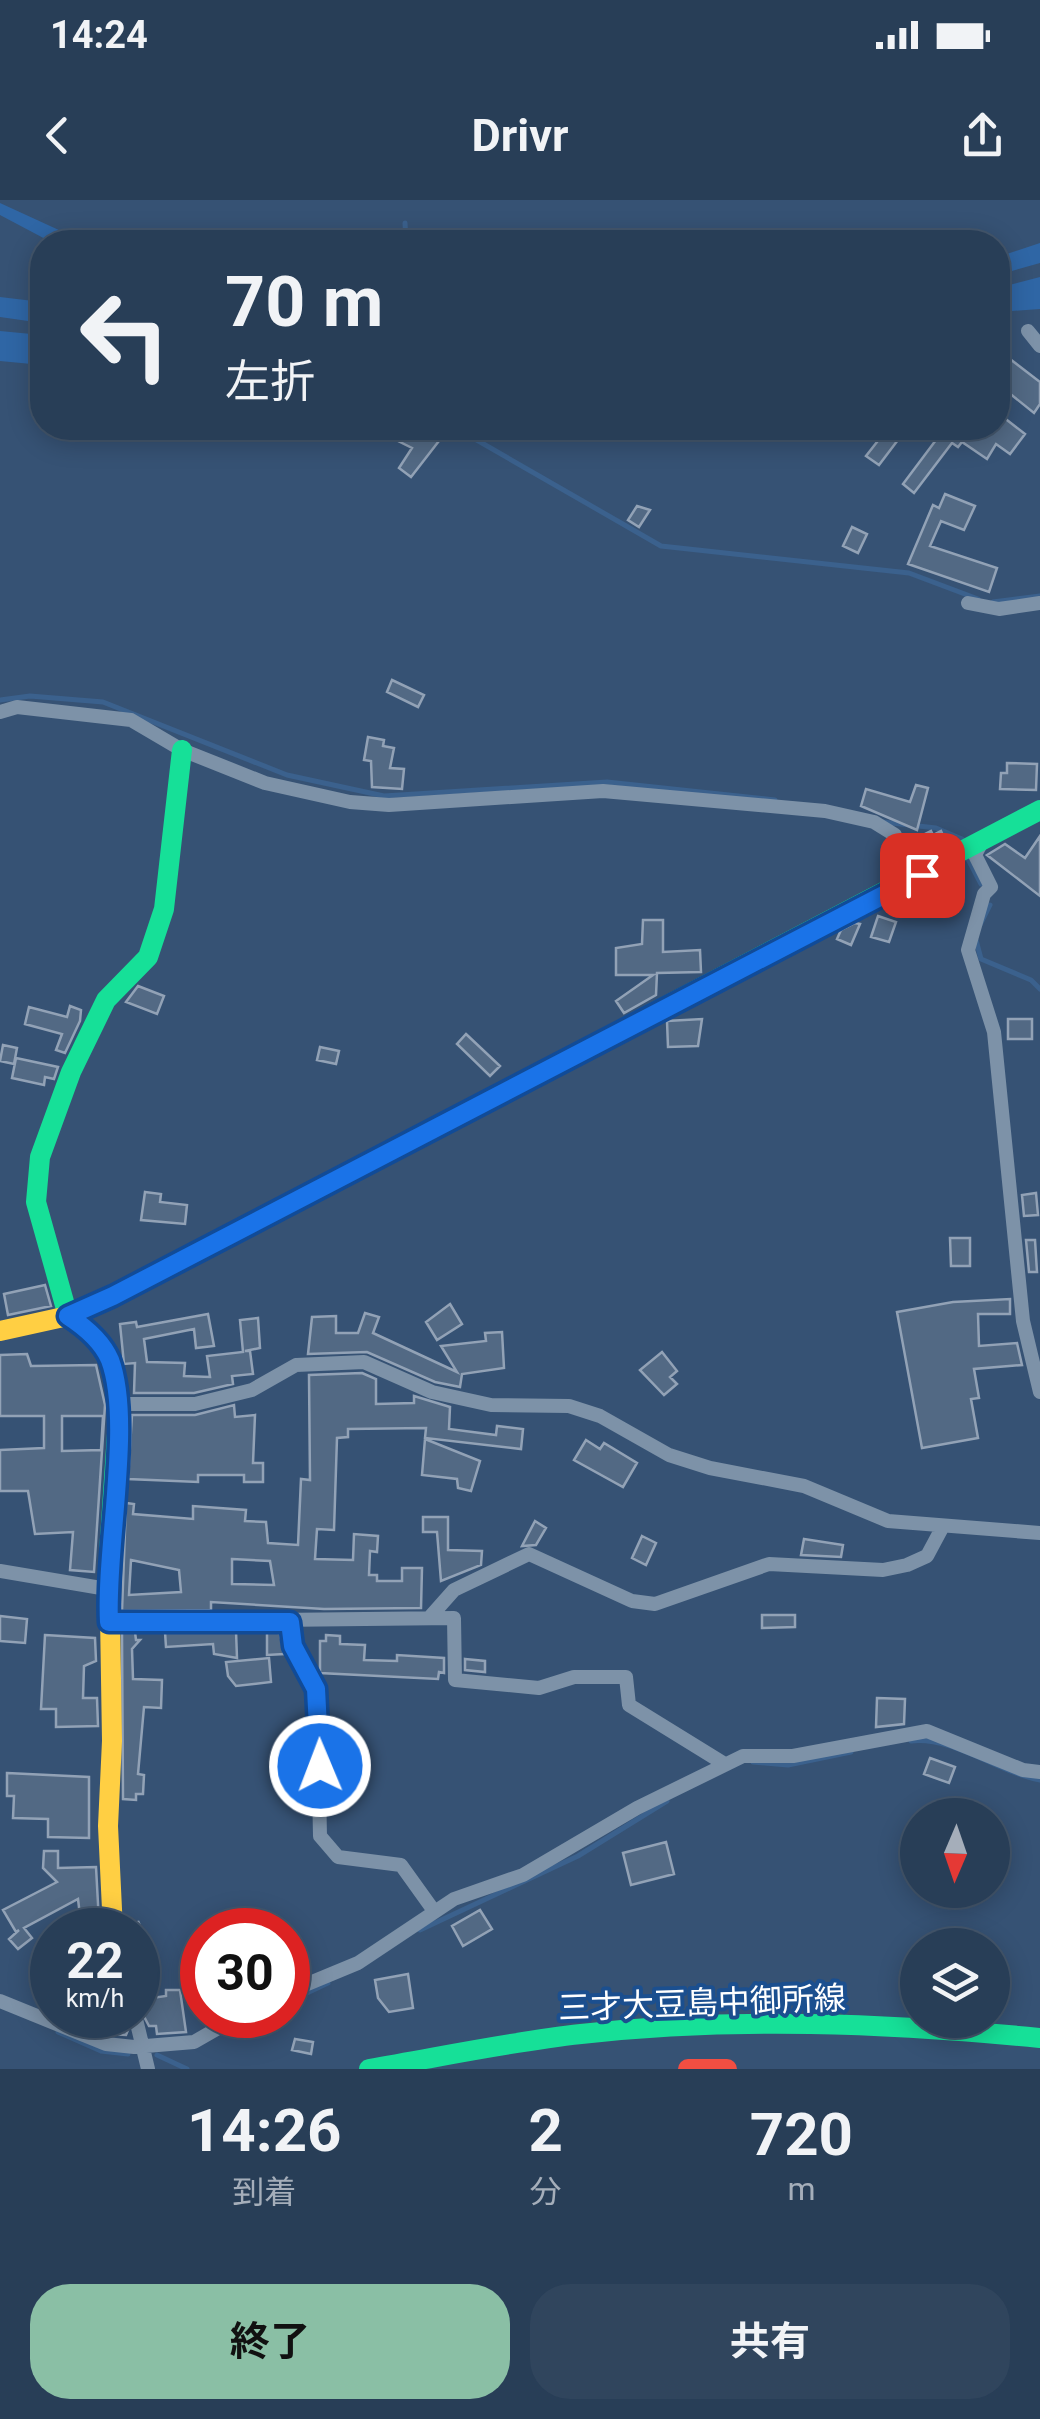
<!DOCTYPE html>
<html lang="ja">
<meta charset="utf-8">
<style>
body{margin:0;font-family:Roboto,"Noto Sans JP",sans-serif;background:#30455d;color:#f1f3f6;height:100vh;display:flex;flex-direction:column;font-size:38px;white-space:nowrap}
*{box-sizing:border-box;margin:0}
p{font-size:32px;color:#a5aeba}
.icon{flex:none;width:55px;height:55px;fill:none;stroke:currentColor;stroke-width:2;stroke-linecap:round;stroke-linejoin:round}
.map{position:relative;height:1869px;overflow:hidden}
.panel{display:flex;flex-direction:column;background:#283e57;flex:1}
.panel>*{flex:none}
.top-card{position:absolute;left:30px;top:30px;width:980px;height:210px;border-radius:40px;box-shadow:0 5px 25px #0003,0 0 0 2px #44576d;background:#283e57;color:#f1f3f6;overflow:hidden}
.needle{width:65px;rotate:182deg}
.fabs{position:absolute;left:900px;top:1598px;display:grid;gap:20px}
.fabs a{display:grid;place-items:center;width:110px;height:110px;border-radius:50%;background:#283e57;box-shadow:0 5px 25px #0003,0 0 0 2px #44576d;font-size:50px}
.speed{position:absolute;left:30px;top:1708px;display:flex;gap:20px;font-size:50px;font-weight:700;text-align:center}
.speed>*{display:grid;place-content:center;width:130px;height:130px;border-radius:50%;background:#283e57;box-shadow:0 5px 25px #0003,0 0 0 2px #44576d;line-height:1}
.speed small{font-size:25px;font-weight:400}
.speed .limit{border:15px solid #d22;background:#fff;color:#111}
.pin{position:absolute;display:grid;place-items:center;width:85px;height:85px;color:#fff;margin:-42px;border-radius:20px;box-shadow:0 5px 15px #0006}
.me{position:absolute;width:110px;margin:-55px;rotate:359deg;stroke-linejoin:round;filter:drop-shadow(0 0 8px #0008)}
.turn{display:flex;align-items:center;gap:35px;height:210px;padding:0 30px;font-size:45px}
.turn .icon{width:130px;height:130px;stroke-width:2.5}
.turn b{display:block;font-size:70px;line-height:85px}
.eta{display:flex;justify-content:space-evenly;align-items:center;height:170px;text-align:center}
.eta b{font-size:60px;font-weight:700;line-height:70px}
.button{display:flex;gap:20px;margin-top:auto;padding:20px 30px}
.button a{flex:1;height:115px;border-radius:40px;background:#8abfa5;color:#111;font-size:40px;font-weight:700;line-height:115px;text-align:center}
.button a+a{background:#30455d;color:#f1f3f6}
.status{display:flex;justify-content:space-between;align-items:center;height:70px;padding:0 50px;background:#283e57;direction:ltr}
.status svg{height:28px;fill:currentColor}
header{display:flex;justify-content:space-between;align-items:center;height:130px;padding:0 30px;background:#283e57;font-size:45px;font-weight:700}
.map>svg:first-child{display:block}
.green{fill:#2f66a5}
.lines{fill:none;stroke-linecap:round;stroke-linejoin:round}
.stream{stroke:#3b618d;stroke-width:5}
.building{fill:#526984;stroke:#92a2b6;stroke-width:2.5;fill-rule:evenodd}
.street{stroke:#7d92a8;stroke-width:14}
.fast{stroke:#16e098;stroke-width:20}
.slow{stroke:#ffcf43;stroke-width:20}
.jam{stroke:#f24e42;stroke-width:20}
.route-casing{stroke:#114b97;stroke-width:25}
.route{stroke:#1a73e8;stroke-width:18}
.labels{text-anchor:middle;stroke-width:8;stroke-linejoin:round;paint-order:stroke}
.street-label{font-size:32px;fill:#fff;stroke:#1b4f8f}
</style>
<div class="status"><b>14:24</b><svg viewBox="0 0 49 12"><path d="M0 12V9h3v3zM5 12V6h3v6zM10 12V3h3v9zM15 12V0h3v12zM26 1h20v11H26zM47 4h2v5h-2z"/></svg></div>
<header><svg class="icon" aria-label="back" viewBox="0 0 24 24"><path d="M15 5l-7 7 7 7"/></svg>Drivr<svg class="icon" aria-label="share" viewBox="0 0 24 24"><path d="M12 15V3M7 8l5-5 5 5M5 13v7h14v-7"/></svg></header>
<div class="map">
<svg width="1040" height="1869" viewBox="0 0 1040 1869">
<rect width="100%" height="100%" fill="#365274"/>
<path class="green" d="M0,3L85,42H51L0,15Z
M1040,43V63L998,75V57Z
M1040,77V109L998,112V88Z
M0,97L42,102V123L0,117Z
M0,131L42,135V165L0,161Z"/>
<g class="lines">
<path class="stream" d="M405,23L406,42
M461,231L661,346L909,373L978,399
M993,402L1040,396
M0,500L30,496L103,502L287,575L384,596L607,582L775,600
M883,622L936,628L962,639
M968,659L981,684
M980,725L990,705
M976,740L981,759L1031,780L1040,789
M911,1541C953,1536 997,1572 1040,1580
M753,1562L788,1565L851,1552
M420,1730L578,1656L667,1601
M288,1802L328,1783
M58,1832L101,1851L128,1854
M223,1833L261,1815
M157,1855L187,1869"/>
</g>
<path class="building" d="M1006,156L1040,182V204L1034,213L998,184V167Z
M998,213L1025,234L1010,254L996,244L987,259L962,242L958,247L952,243L914,293L903,284L945,228H998Z
M395,228H449L411,277L399,268L412,248L390,237Z
M888,228H907L879,265L866,256Z
M945,294L975,306L964,330L941,321L930,346L997,368L989,392L908,364L933,305L939,308Z
M637,306L650,310L639,327L628,320Z
M852,327L867,334L858,353L843,346Z
M392,480L424,495L418,507L387,492Z
M368,537L384,540L383,546L394,548L390,568L404,569L402,589L372,587L371,561L364,560Z
M1007,563L1037,564L1036,590L1000,589L1001,573H1007Z
M916,585L928,588L917,630L861,606L866,589L910,602Z
M931,631L933,635L941,631L946,642L917,658L909,642Z
M1040,636V696L987,655L1005,644L1025,658Z
M878,716L896,722L889,742L871,737Z
M643,720H663V752L700,750L701,772L657,773L656,795L624,813L616,801L653,775H616V748L642,744Z
M855,723L860,724L851,745L837,739L841,730Z
M138,786L164,796L157,814L126,802Z
M70,806L81,810L80,821L65,853L56,850L62,834L25,824L29,807L67,817Z
M702,819L698,846L668,847L667,821Z
M1008,819H1032V839H1008Z
M466,834L500,866L490,876L457,844Z
M3,845L17,848L14,864L0,861Z
M320,847L339,851L336,864L317,860Z
M16,858L58,867L54,879L45,877L44,885L12,878Z
M145,992L161,994L160,1002L187,1005L185,1024L141,1020Z
M1036,993L1038,1015L1024,1016L1022,995Z
M950,1038H970V1066H951Z
M1026,1040H1035L1037,1072H1029Z
M45,1085L51,1106L8,1115L4,1094Z
M1010,1099V1114H978L979,1146L1017,1143L1022,1165L974,1169L979,1198L971,1199L978,1238L922,1248L897,1112L953,1102Z
M450,1104L462,1124L437,1140L426,1122Z
M365,1113L379,1117L373,1133L457,1172L441,1146L486,1141L485,1133L502,1132L504,1168L462,1174L460,1187L435,1182L367,1152L308,1154L312,1117L336,1116V1133H358Z
M208,1114L214,1146L196,1148L194,1129L144,1139L147,1162L185,1163L184,1176L210,1177L207,1156L243,1152L240,1120L258,1118L260,1148L245,1151H250L253,1174L232,1176L233,1184L194,1193H134L135,1163L124,1164L120,1124L136,1122L137,1127Z
M662,1152L677,1171L670,1177L677,1184L664,1195L640,1170Z
M27,1154L31,1166L96,1165L105,1205L94,1372L70,1370L73,1332L35,1334L28,1291H0V1250L44,1248V1216H0V1155ZM62,1216H103L101,1250L62,1251Z
M362,1173L376,1179V1204L414,1203V1196L450,1207L449,1229L496,1235L497,1226L523,1229L521,1249L425,1238L426,1228L348,1229V1237L337,1238L334,1330L317,1329L315,1359L353,1360L354,1334L378,1336L377,1352L370,1351L369,1375H377V1381H402V1368H422L421,1408L324,1409L211,1402V1410L122,1411L126,1303L134,1304L133,1314L193,1319V1306L246,1310L245,1321L266,1322L268,1343L298,1345L301,1279L310,1280L309,1175ZM232,1359L270,1361L274,1385L232,1384ZM131,1360L179,1370L181,1392L129,1395Z
M234,1205L235,1217L255,1215L253,1263H263V1282H244V1275H198V1282L128,1279L132,1215H195Z
M425,1239L480,1261L471,1291L458,1288L457,1279L422,1275Z
M586,1240L600,1249L604,1243L637,1263L623,1287L574,1260Z
M423,1317H448V1350L482,1351L481,1365L441,1381L437,1332H423Z
M535,1321L546,1328L536,1345L522,1346Z
M642,1336L656,1343L646,1365L632,1358Z
M804,1339L843,1345L841,1357L801,1355Z
M762,1415H795V1427L762,1428Z
M0,1416L27,1419L25,1443L0,1441Z
M236,1431L237,1458L214,1454L213,1444L166,1447L165,1432Z
M122,1432H135L136,1440H140L132,1449L133,1479L162,1480L161,1508L144,1507L138,1574L144,1575L143,1594H136V1600L123,1599Z
M267,1432L280,1433L284,1454L267,1455Z
M45,1435L95,1438L96,1461L84,1466L83,1498H97L98,1526L56,1527V1509H41Z
M326,1435L340,1436V1444L365,1445L364,1460L397,1461V1455L444,1458V1473L439,1472L438,1479L320,1473V1441H326Z
M269,1458L271,1482L236,1486L228,1476L226,1462Z
M465,1459L485,1461V1472L465,1470Z
M877,1498L905,1499L904,1524L876,1527Z
M930,1558L955,1567L949,1583L924,1574Z
M7,1573L89,1577V1638L48,1637V1619L13,1618L14,1596H7Z
M666,1642L674,1674L631,1685L623,1653Z
M44,1651H58V1668L96,1667L99,1722L81,1724L78,1699L24,1728L32,1738L18,1749L9,1739L19,1730L16,1732L3,1710L57,1682L43,1668Z
M480,1710L492,1729L463,1746L452,1726Z
M138,1721L157,1766L138,1775Z
M408,1774L413,1808L389,1812L378,1798L375,1780Z
M166,1790H180L186,1832L157,1834L156,1826H149L138,1805V1800L166,1796Z
M63,1815H112L125,1820L128,1830L126,1835L109,1834Z
M295,1839L313,1842L311,1854L292,1850Z"/>
<g class="lines">
<path class="street" d="M1028,131L1040,146
M968,403L999,409L1040,403
M0,512L17,507L131,520L182,550L265,583L350,602L389,605L603,591L825,611L874,622L895,635L903,665L921,674
M982,642L975,655L991,687L984,694L968,750L994,832L1023,1121L1040,1192
M119,1204H195L252,1190L296,1165L364,1162L432,1192L491,1205L569,1206L600,1216L669,1255L710,1268L804,1286L888,1321L1040,1333
M0,1371L107,1389
M430,1417L454,1390L529,1354L632,1401L655,1404L769,1364L883,1370L907,1365L927,1356L942,1328
M109,1422L454,1418L455,1480L539,1488L574,1477H626L629,1505L723,1563
M289,1422L293,1446L317,1489L320,1636L338,1657L401,1665L434,1711
M288,1792L358,1763L454,1699L523,1675L637,1608L743,1556H793L927,1531L1023,1570L1040,1572
M0,1801L106,1844L134,1847L194,1842L241,1815
M135,1815L148,1869"/>
<path class="fast" d="M372,960L1040,610
M109,1353L119,1204L109,1158L94,1136L68,1116L36,1002L40,957L71,872L106,800L148,757L164,709L182,550
M369,1869C440,1857 509,1842 581,1834C734,1817 887,1823 1040,1838"/>
<path class="slow" d="M0,1131L68,1116L113,1096L372,960
M109,1353L112,1541L108,1626L113,1730"/>
<path class="jam" d="M688,1869H727"/>
</g>
<g class="lines">
<defs>
<path id="route" d="M320,1566L316,1489L293,1446L290,1422H109C105,1349 133,1222 110,1160C102,1141 85,1127 68,1116L113,1096L922,675"/>
</defs>
<use href="#route" class="route-casing"/>
<use href="#route" class="route"/>
</g>
<g class="labels">
<g class="street-label">
<text transform="translate(702 1803) rotate(-2)" y="11">三才大豆島中御所線</text>
</g>
</g>
</svg>
<div class="fabs">
<a><svg class="needle" viewBox="-14 -14 28 28"><path d="M0-13l5 13h-10z" fill="#e53935"/><path d="M0 13l5-13h-10z" fill="#a5aeba"/></svg></a>
<a><svg class="icon" aria-label="layers" viewBox="0 0 24 24"><path d="M12 4l9 5-9 5-9-5zM3 14l9 5 9-5"/></svg></a>
</div>
<div class="speed"><div>22<small>km/h</small></div><div class="limit">30</div></div>
<div class="pin" style="left:922px;top:675px;background:#d93025"><svg class="icon" aria-label="arrive" viewBox="0 0 24 24"><path d="M6 21V4h12l-3 4 3 4H6"/></svg></div>
<svg class="me" style="left:320px;top:1566px" viewBox="-20 -20 40 40"><circle r="17" fill="#1a73e8" stroke="#fff" stroke-width="3"/><path d="M0-11L8 9 0 5-8 9z" fill="#fff"/></svg>
<div class="top-card">
<div class="turn"><svg class="icon" aria-label="left" viewBox="0 0 24 24"><path d="M17 20v-9H6M10 6l-5 5 5 5"/></svg><div><b>70 m</b>左折</div></div>
</div>
</div>
<section class="panel">
<div class="eta">
<div><b>14:26</b><p>到着</p></div>
<div><b>2</b><p>分</p></div>
<div><b>720</b><p>m</p></div>
</div>
<div class="button"><a>終了</a><a>共有</a></div>
</section>
